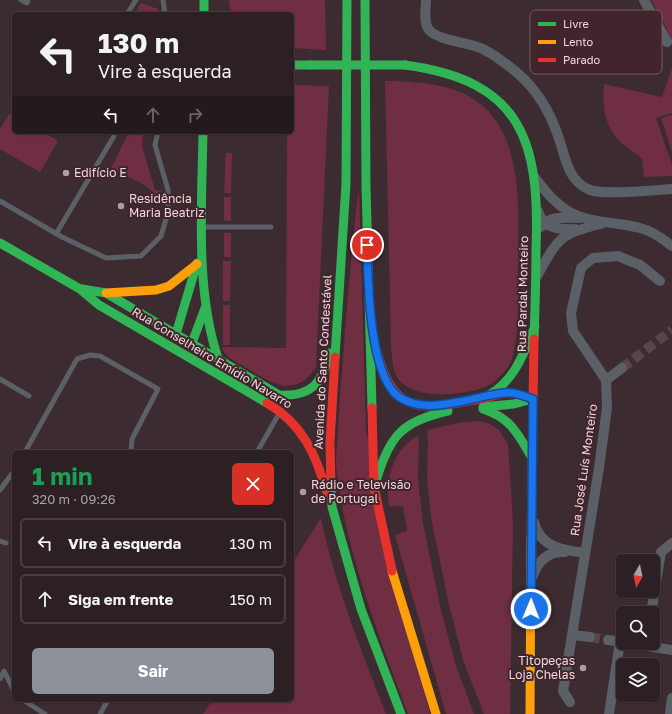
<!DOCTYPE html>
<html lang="pt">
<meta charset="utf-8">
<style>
body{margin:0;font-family:"Golos Text",sans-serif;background:#392d31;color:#f1f3f6;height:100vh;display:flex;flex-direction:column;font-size:15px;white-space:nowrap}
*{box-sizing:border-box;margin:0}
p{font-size:13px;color:#a7a3a6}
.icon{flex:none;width:22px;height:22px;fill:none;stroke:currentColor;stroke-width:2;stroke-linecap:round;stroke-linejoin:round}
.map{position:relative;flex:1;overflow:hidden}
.panel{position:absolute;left:12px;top:450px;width:282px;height:252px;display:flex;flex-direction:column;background:#2d2024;border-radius:6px;box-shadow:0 1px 3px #0004,0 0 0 1px #483e41}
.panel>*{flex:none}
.top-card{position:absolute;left:12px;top:12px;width:282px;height:122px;border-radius:6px;box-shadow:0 1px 3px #0004,0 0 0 1px #483e41;background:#2d2024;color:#f1f3f6;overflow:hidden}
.needle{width:26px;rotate:189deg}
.controls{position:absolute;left:616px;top:554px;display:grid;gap:8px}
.controls a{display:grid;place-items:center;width:44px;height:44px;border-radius:6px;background:#2d2024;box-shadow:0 1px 3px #0004,0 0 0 1px #483e41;font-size:20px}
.pin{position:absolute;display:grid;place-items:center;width:34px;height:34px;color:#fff;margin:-17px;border:2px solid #fff;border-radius:50%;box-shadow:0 1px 4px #0007}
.me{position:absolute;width:44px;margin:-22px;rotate:1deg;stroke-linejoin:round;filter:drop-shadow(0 0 3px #0008)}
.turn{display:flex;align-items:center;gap:14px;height:84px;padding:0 20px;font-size:18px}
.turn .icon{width:52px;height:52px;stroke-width:2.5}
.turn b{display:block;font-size:28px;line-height:34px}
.lanes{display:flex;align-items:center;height:38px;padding:0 20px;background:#0003;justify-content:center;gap:20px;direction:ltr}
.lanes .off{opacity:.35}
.round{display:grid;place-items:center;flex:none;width:42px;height:42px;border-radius:6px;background:#392d31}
.head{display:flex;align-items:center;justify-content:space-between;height:68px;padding:0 20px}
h1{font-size:24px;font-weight:700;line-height:30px;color:#1e9e55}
.button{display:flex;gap:8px;margin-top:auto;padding:8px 20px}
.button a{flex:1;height:46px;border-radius:6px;background:#8c9099;color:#fff;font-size:16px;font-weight:700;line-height:46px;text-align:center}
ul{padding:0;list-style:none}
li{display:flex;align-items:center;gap:12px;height:50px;margin:0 8px 6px;padding:0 12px;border:2px solid #483e41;border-radius:6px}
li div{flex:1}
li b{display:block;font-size:15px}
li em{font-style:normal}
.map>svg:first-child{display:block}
.green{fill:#6f2e41}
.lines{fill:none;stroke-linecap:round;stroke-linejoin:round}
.street-tunnel{stroke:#57454a;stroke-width:10;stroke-dasharray:10 5;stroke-linecap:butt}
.lane{stroke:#5b6066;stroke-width:5}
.street{stroke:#5b6066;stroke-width:10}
.fast{stroke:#30b455;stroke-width:9}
.slow{stroke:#ff9f0a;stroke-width:9}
.jam{stroke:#e5322d;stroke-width:9}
.fast-bridge{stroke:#30b455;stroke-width:9}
.route-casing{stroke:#114b97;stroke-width:10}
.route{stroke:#1a73e8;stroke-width:7}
.poi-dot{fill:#af9da0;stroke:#42252c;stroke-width:1.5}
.labels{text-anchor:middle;stroke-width:4;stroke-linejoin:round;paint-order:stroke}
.poi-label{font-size:12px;fill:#eddadd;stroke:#42252c;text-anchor:start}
.street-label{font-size:12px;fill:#eddadd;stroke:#42252c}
.key{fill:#42252c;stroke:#755b61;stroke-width:1}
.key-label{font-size:11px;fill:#eddadd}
</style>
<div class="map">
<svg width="672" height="714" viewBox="0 0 672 714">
<rect width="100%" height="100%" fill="#3c2b30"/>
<path class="green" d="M229,0H325L326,50L292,48V14H231Z
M651,0H672V44L665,25Z
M141,3L158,9V14H135Z
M672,68V113L656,118L672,165V176L644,177L642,159C636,153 630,150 624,145C605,129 602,109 604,84L662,97Z
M385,81C405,81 425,82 445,87C529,108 518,205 518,272C518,294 520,349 508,367C503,373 497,380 491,384C470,396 416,401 399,380C392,370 392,357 391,345Z
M292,85L329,86L316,367C295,400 270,382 245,367C237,362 224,357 222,347L286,348L287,132H292Z
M10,113L14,115V132H43L58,141L40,172L0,149V129Z
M672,115V152L661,118Z
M129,132H137L143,135L142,146L155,190L162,191L159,197L143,184L111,168Z
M226,153H232L231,193H224Z
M359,187L366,432L430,714H408C379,636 344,548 336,464C336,455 337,444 338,434C339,413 340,392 342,371C347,309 351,248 359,187Z
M224,197H231V221H224Z
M224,233H231V257H224Z
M223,261H231L230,301H223Z
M223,305H230V345H223Z
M462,422L480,421L490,424L499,430L508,444L513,522L510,714H484L464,663L449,605L432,523L427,481L428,441L427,430Z
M419,435L418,480L423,523L440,606L456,666L474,714H446L395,535L407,531L403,506H389C385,477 393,450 419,435Z
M321,518C335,586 361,649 386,714H203L212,700H292V564Z"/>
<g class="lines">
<path class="street-tunnel" d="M622,368L672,330
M590,637L608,640"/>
<path class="lane" d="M21,0L27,3L28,0
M163,0L165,14
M127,14L136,0
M0,201L62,237L106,258L141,256L161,236L168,212V190L155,145L158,132
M202,227H271
M56,234L114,136V132
M0,379L29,396
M25,452L77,359L90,355L100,356L158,389L132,439L131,452
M257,452L280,412
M0,490L14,471
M0,541L6,543
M0,679L4,671L14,691
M23,700L45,714
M100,714L108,700"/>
<path class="street" d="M426,0C426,9 423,22 429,30C439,41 468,42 483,49C498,57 511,67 524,79C539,94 550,113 557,133C565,153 566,179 588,189C601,196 655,190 672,189
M644,0L667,42
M535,178C545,190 554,203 568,211C590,224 615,221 640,228C652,231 662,238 672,246
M538,211C542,228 559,230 575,229
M541,227C550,215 565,218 580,218
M537,276C558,239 558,234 601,224
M606,380L622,368
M534,522C540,547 562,550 585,553
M533,576C538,561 548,551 565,552
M651,613L661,552L672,543
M573,635L590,637
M608,640L623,642
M628,643L672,650
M570,702L563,691L599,468L607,408L606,380L573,331L571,313L581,268L593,258L618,256L640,265L660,281
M609,714L620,642
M670,714L672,698"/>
<path class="fast" d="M204,0V14
M365,0L366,186L372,408
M292,65H311
M405,65C524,81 540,143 536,251C536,280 535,310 534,339
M203,132C202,203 195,291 218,358
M0,243L80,289L99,305L267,403
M82,289L106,293L279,395C312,397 322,383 330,353
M176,334L197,263
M192,343L205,308
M335,357L346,184L347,0
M489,395C515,380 524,353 535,326
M483,407L514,404L533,399
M483,409C511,418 518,434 532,458
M377,478C390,435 403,421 448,411
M331,486L332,507L361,609L401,714"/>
<path class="slow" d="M106,293L156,290L169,286L197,264
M392,571L436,714
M530,714L531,537"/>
<path class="jam" d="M377,351C394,421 428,408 485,398C494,396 504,392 512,393C519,394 527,397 533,399
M267,403C303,424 316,455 327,493
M372,408L374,487L392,571
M331,486L330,442L335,357
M531,537L534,339"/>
<path class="fast-bridge" d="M311,65H405"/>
</g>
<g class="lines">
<defs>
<path id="route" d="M367,245C368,280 369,376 399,397C418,409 438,406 458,402C474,400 498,391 513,393C520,394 526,397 533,399L531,609"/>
</defs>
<use href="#route" class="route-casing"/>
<use href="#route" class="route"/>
</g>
<g class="poi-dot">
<circle cx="66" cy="173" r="4"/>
<circle cx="121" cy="206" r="4"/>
<circle cx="303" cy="492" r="4"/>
<circle cx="583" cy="668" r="4"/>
</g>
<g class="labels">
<g class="poi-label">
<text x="74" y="177">Edifício E</text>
<text x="129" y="203">Residência<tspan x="129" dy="14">Maria Beatriz</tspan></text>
<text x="311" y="489">Rádio e Televisão<tspan x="311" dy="14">de Portugal</tspan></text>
<text x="575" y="665" text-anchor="end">Titopeças<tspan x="575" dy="14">Loja Chelas</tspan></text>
</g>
<g class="street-label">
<text transform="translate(523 294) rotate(-89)" y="4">Rua Pardal Monteiro</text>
<text transform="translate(212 358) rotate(31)" y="4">Rua Conselheiro Emídio Navarro</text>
<text transform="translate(323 362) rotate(-87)" y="4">Avenida do Santo Condestável</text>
<text transform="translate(584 470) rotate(-82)" y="4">Rua José Luís Monteiro</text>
</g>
</g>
<rect x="530" y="10" width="132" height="64" rx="6" class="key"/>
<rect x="538" y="22" width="18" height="4" fill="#30b455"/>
<rect x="538" y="40" width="18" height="4" fill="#ff9f0a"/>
<rect x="538" y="58" width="18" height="4" fill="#e5322d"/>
<g class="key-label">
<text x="563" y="28">Livre</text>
<text x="563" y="46">Lento</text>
<text x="563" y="64">Parado</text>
</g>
</svg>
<div class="controls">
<a><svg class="needle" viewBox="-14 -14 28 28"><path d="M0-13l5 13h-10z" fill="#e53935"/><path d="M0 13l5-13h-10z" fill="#a7a3a6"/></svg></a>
<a><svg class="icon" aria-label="search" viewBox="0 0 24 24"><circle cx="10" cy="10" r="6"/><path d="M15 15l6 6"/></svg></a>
<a><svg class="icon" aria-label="layers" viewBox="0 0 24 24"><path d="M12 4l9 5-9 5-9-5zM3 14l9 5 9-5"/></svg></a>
</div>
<div class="pin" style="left:367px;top:245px;background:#d93025"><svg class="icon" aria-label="arrive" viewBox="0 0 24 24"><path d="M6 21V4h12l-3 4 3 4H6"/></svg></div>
<svg class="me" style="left:531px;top:609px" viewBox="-20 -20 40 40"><circle r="17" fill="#1a73e8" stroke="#fff" stroke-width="3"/><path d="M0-11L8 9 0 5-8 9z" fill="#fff"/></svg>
<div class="top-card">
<div class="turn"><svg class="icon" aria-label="left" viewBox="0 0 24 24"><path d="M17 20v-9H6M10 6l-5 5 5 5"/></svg><div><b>130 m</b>Vire à esquerda</div></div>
<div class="lanes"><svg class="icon" aria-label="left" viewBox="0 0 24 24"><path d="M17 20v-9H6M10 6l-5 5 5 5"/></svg><svg class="icon off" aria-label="ahead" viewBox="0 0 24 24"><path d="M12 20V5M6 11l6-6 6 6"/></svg><svg class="icon off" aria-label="right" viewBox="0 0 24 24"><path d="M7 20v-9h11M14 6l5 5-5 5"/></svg></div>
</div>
<section class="panel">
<div class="head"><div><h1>1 min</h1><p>320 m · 09:26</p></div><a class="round" style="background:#d93025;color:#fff"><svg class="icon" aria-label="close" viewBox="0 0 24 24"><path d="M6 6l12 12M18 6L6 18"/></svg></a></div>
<ul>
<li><svg class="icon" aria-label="left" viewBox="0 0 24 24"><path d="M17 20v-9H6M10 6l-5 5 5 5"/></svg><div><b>Vire à esquerda</b></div><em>130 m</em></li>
<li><svg class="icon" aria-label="ahead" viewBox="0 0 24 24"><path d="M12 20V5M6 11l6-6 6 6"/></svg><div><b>Siga em frente</b></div><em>150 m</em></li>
</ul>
<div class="button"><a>Sair</a></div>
</section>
</div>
